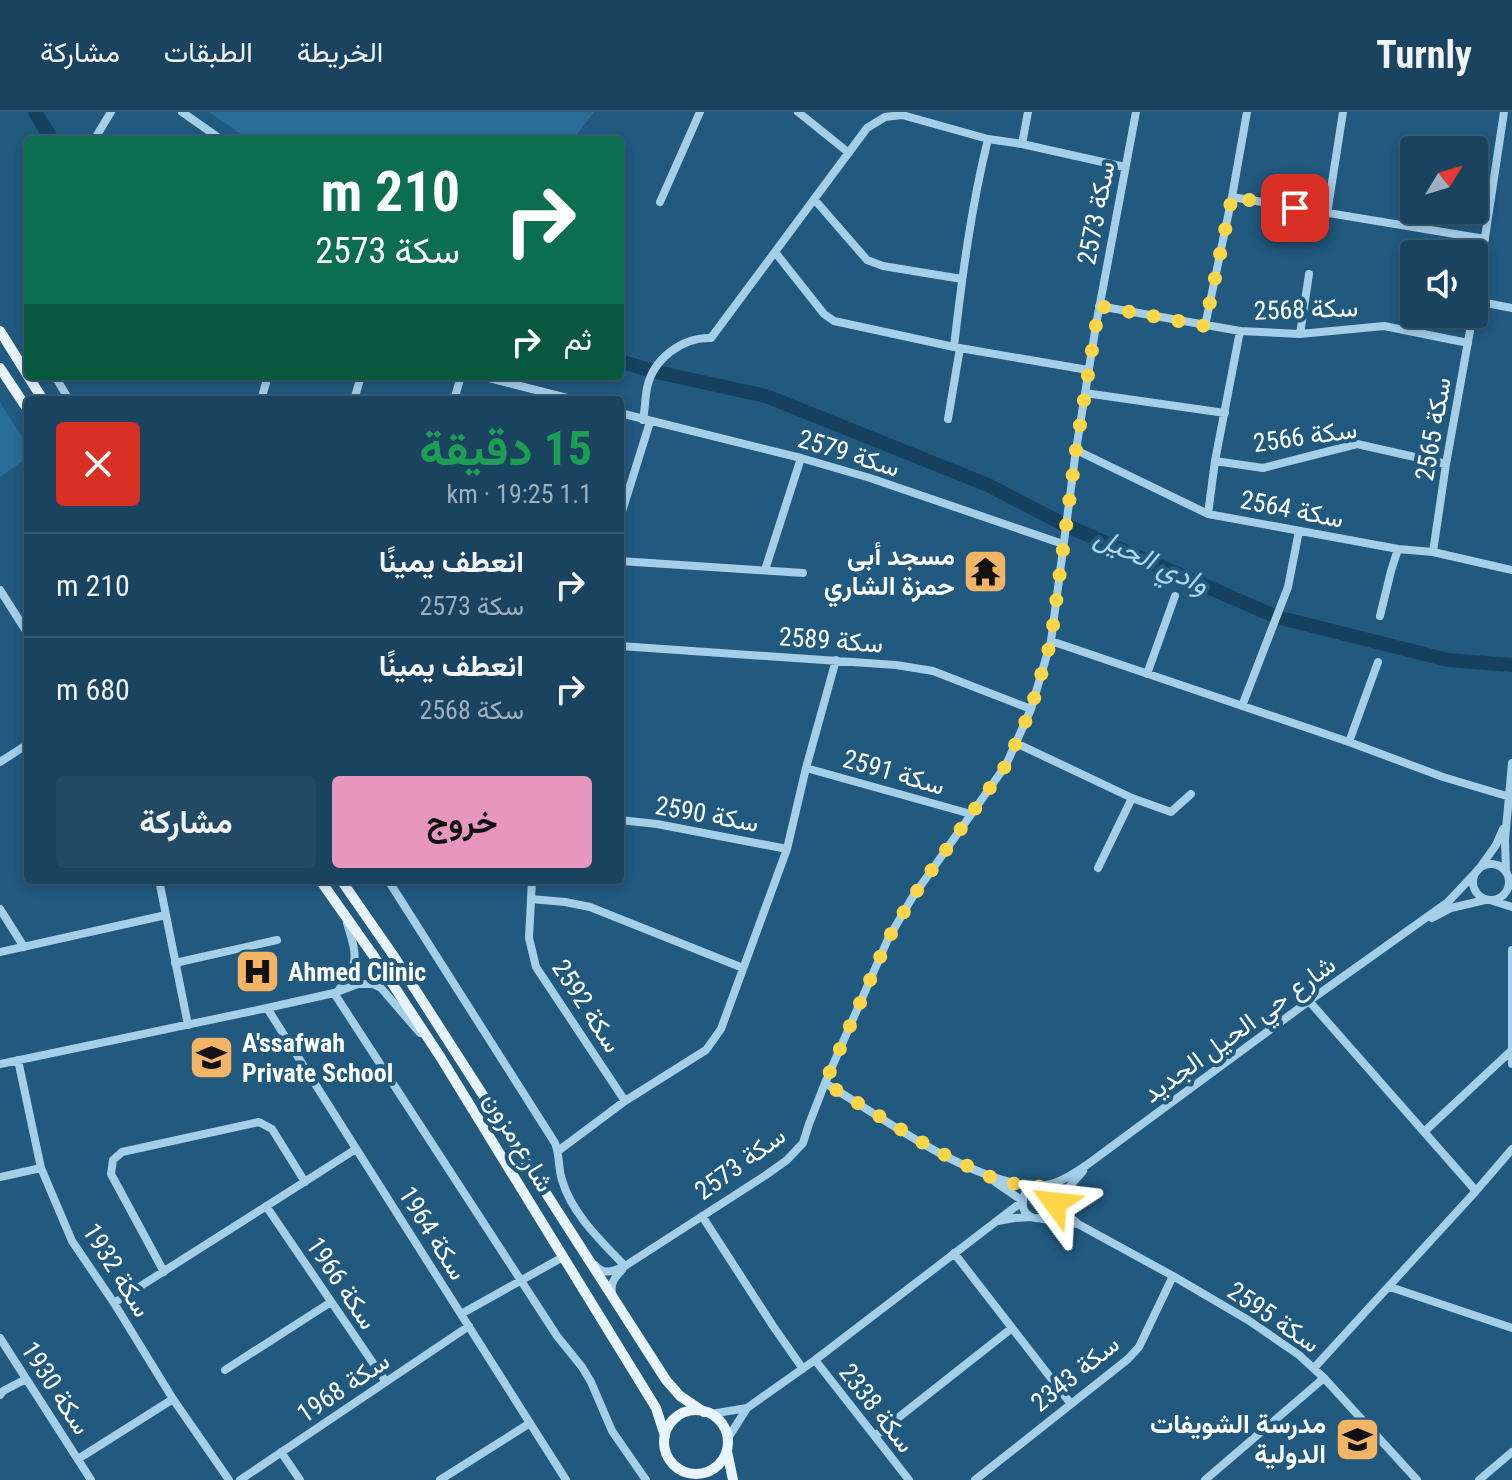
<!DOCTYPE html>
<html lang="ar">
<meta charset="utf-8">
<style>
body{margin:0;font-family:"Roboto Condensed",Vazirmatn,sans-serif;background:#224a65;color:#f1f3f6;direction:rtl;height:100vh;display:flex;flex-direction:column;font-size:30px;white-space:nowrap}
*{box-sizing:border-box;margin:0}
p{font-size:26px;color:#9fb0bd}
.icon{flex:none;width:44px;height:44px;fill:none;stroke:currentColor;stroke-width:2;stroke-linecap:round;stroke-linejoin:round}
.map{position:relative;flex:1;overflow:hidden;direction:ltr}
.drawer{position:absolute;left:24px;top:284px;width:600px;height:488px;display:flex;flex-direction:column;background:#19435f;border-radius:8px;box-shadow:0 4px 12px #0003,0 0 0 2px #375c74;direction:rtl}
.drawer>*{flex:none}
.banner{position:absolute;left:24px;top:24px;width:600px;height:244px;border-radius:8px;box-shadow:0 4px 12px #0003,0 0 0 2px #375c74;direction:rtl;background:#0b6e4f;color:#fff;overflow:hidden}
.needle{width:52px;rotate:52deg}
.tools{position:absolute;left:1400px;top:24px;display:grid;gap:16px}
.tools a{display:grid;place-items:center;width:88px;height:88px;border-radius:8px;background:#19435f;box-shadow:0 4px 12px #0003,0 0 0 2px #375c74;font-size:40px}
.pin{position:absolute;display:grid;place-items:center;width:68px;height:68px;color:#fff;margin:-34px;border-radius:16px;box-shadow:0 4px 12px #0006}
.me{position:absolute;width:88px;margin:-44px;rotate:300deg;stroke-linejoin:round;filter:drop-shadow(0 0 6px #0008)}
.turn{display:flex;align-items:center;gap:28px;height:168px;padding:0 32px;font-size:36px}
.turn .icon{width:104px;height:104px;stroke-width:2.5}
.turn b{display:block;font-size:56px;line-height:68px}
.then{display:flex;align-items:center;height:76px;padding:0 32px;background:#0003;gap:16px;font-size:30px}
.round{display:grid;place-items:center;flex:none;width:84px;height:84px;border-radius:8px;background:#224a65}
.summary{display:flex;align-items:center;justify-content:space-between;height:136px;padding:0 32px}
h1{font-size:48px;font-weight:700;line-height:60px;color:#1e9e55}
.button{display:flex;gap:16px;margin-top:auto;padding:16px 32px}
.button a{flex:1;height:92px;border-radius:8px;background:#e797bd;color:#111;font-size:32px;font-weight:700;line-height:92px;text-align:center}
.button a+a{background:#224a65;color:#f1f3f6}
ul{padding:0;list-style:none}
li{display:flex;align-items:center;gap:24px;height:104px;padding:0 32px;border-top:2px solid #375c74}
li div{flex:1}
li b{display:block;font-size:30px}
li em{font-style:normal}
header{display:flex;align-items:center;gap:48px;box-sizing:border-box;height:112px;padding:0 40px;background:#19435f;border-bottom:2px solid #375c74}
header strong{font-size:38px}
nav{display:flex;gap:44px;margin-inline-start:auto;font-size:28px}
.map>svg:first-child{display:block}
.green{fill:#2a6d97}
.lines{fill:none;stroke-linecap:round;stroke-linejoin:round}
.river{stroke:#16415e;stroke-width:14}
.minor{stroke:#a5cee7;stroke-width:8}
.major{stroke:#e7f3fd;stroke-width:10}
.route{stroke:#ffd54a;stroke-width:14;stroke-dasharray:0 25.2}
.labels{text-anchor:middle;stroke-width:8;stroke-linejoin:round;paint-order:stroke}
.street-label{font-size:26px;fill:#fff;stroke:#21597f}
.poi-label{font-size:26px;font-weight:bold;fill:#fff;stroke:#21597f;text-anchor:end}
.water-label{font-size:28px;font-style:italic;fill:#b0d7ef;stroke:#21597f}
</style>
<header>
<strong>Turnly</strong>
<nav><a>الخريطة</a><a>الطبقات</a><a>مشاركة</a></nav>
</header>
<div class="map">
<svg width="1512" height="1368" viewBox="0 0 1512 1368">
<rect width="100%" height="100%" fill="#21597f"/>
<path class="green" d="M209,0H594L573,28H250Z
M0,290L28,334V345L0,365Z"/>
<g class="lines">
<path class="river" d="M35,0L52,28
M620,249L652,259L766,284L988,373L1065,413L1277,505L1448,548L1512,553"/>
<path class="minor" d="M182,0L222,28
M798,0L849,41
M94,28L111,0
M1022,32L1028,0
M1232,85L1485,127
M814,87L867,148L883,154L962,167
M660,90L700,0
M1327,102L1343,0
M775,140L824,202L834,209L954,235L1088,258
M1476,189L1512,196
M1099,194L1240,219L1300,222L1384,214L1468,231
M1474,198L1504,0
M1205,214L1232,85L1247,0
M1300,222L1309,162
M954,235C962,165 971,96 988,27L1022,32L1125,55
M55,264L69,288
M481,264L575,288
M1085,281L1225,301
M261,288L268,264
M354,288L361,264
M454,288L461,264
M620,301L801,346L870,366L1063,432
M948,307L960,236
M643,308C645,298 645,287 647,276C653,247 682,225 711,226L867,16L885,5L902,3L988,27
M1076,338L1208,402L1398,437L1433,440L1512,458
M1215,349L1263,356L1357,332L1446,352
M1208,402L1215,349L1240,219
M620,406L650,310
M1433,440L1446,352L1473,202
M620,449L803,461
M765,458L801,346
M0,478L28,522
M1380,504L1391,459L1398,437
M1051,529L1349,630L1443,665L1510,685
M620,534L896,553L933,559L1031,597
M1147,562L1175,484
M1242,594L1288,475L1299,419
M1349,630L1378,550
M1016,631L1132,686L1171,700L1191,682
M0,650L28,632
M806,656L971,702
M620,708L657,712L787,737
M1473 770a18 18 0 1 1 36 0a18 18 0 1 1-36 0Z
M1098,756L1132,686
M1479,757L1496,733L1503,717
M1506,760L1505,728L1512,651
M159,768L188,913
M388,768L555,1031C560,1043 558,1056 562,1068C572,1102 601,1129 625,1154
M532,768L529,826L536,855L625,989
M531,787L565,790L590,795L743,856
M1493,789L1512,795
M0,797L24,835
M1432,806L1451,796L1485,788
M1512,838V952
M0,840L166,803
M175,851L277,828
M338,879C360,851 357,844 347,811
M334,881L557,1224L582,1255L591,1270L612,1319L646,1368
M1309,889L1476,1079
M267,896L566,1368
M18,948L41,1056L72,1129L114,1191L173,1287L229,1368
M0,952L267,896L334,881L358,872H373L381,876L420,921
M825,971C888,1009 961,1065 1034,1075
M1425,1019L1511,939
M558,1039L625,989L706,938L721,917L787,737L806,656L836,548
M0,1065L41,1056
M995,1070L1023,1089
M1040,1074C1049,1076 1054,1082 1055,1091C1049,1114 1020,1109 1023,1089C1023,1084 1026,1080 1029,1078C1036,1073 1047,1074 1054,1071C1067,1067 1078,1059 1088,1052L1309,889L1448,790L1478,758
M1055,1091L1078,1112L1173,1164L1248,1208L1299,1243L1324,1266L1417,1368
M1055,1091L1083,1059
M266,1094L386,1270
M702,1104L773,1214L803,1257
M1043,1107L1077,1112
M998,1109L1014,1106L1031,1105
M954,1141L1071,1292
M595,1153C604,1164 613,1159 625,1154L766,1063L787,1048L803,1031L809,1012L825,971L888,827L912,786L1006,653L1031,597L1051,529L1076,338L1096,213L1136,0
M164,1160L111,1062L113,1048L122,1040L259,1010L272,1017L305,1070
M1390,1175L1512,1216
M613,1184C609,1173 614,1166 622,1158
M114,1191L356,1037
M461,1202L563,1145
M0,1226L91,1368
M815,1248L909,1368
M1314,1256L1476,1079L1512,1037
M225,1258L331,1190
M0,1283L3,1279L26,1267
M711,1302L747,1296
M875,1324L1012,1216
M728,1326L747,1296L815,1248L1023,1089
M281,1340L300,1368
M78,1347L173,1287
M240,1368L469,1214
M440,1368L530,1311
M975,1368L1128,1247L1139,1235L1173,1164
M1205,1368L1324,1266
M1479,1368L1512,1340"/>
<path class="major" d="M0,219L43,288
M0,256L28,298
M320,768L380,853L441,946L656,1296L665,1324
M341,768L393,843L666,1268L680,1284L704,1300
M664 1330a32 32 0 1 1 64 0a32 32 0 1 1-64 0Z
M727,1339L733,1368"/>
</g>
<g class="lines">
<path class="route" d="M1055,1091L1052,1082L1044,1075L1008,1071L988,1064L933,1037L825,971L888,827L912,786L1006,653L1031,597L1051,529L1076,338L1099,194L1205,214L1232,85L1295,96"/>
</g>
<defs>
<symbol id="temple-square" viewBox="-11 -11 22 22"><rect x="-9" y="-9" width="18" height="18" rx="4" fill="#f4b466" stroke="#21597f"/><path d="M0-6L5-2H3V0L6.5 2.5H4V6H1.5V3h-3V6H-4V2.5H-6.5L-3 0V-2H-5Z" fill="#111"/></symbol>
<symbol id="hospital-square" viewBox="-11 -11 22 22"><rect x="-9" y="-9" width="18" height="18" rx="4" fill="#f4b466" stroke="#21597f"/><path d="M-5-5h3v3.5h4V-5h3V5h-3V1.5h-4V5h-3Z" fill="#111"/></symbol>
<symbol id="school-square" viewBox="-11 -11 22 22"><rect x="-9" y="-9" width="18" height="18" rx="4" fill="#f4b466" stroke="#21597f"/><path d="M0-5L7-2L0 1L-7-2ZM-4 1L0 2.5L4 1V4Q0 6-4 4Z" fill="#111"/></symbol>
</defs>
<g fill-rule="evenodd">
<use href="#temple-square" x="960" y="434" width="51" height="51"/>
<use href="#hospital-square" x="232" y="834" width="51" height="51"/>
<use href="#school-square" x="186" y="920" width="51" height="51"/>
<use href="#school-square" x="1332" y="1302" width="51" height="51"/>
</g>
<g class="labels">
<g class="street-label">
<text transform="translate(1096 101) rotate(-79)" y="9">سكة 2573</text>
<text transform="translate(1306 197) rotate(-2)" y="9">سكة 2568</text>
<text transform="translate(1433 317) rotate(-80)" y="9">سكة 2565</text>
<text transform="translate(1305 324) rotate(-8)" y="9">سكة 2566</text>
<text transform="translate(849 341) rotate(17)" y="9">سكة 2579</text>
<text transform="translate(1292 397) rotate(11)" y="9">سكة 2564</text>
<text transform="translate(831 528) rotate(4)" y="9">سكة 2589</text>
<text transform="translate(894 660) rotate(16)" y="9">سكة 2591</text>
<text transform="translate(707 702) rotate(10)" y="9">سكة 2590</text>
<text transform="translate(587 894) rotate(57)" y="9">سكة 2592</text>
<text transform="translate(1239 917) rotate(-36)" y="9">شارع حي الحيل الجديد</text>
<text transform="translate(519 1030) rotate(59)" y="9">شارع مزون</text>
<text transform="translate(740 1051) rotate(-36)" y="9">سكة 2573</text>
<text transform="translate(433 1121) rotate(58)" y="9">سكة 1964</text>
<text transform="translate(117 1158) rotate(58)" y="9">سكة 1932</text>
<text transform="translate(342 1171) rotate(56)" y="9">سكة 1966</text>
<text transform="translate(1274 1205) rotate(34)" y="9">سكة 2595</text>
<text transform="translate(1075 1261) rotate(-39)" y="9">سكة 2343</text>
<text transform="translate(343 1275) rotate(-34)" y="9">سكة 1968</text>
<text transform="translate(56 1276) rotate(57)" y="9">سكة 1930</text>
<text transform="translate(877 1296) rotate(52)" y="9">سكة 2338</text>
</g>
<g class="poi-label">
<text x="955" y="453">مسجد أبي<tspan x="955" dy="30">حمزة الشاري</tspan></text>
<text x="288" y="869" text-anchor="start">Ahmed Clinic</text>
<text x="242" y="940" text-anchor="start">A'ssafwah<tspan x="242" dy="30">Private School</tspan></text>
<text x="1326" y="1321">مدرسة الشويفات<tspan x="1326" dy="30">الدولية</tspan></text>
</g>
<g class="water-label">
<text transform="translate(1152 448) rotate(25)" y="10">وادي الحيل</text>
</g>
</g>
</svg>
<div class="tools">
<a><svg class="needle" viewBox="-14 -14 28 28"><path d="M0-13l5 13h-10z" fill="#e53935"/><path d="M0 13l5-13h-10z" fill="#9fb0bd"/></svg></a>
<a><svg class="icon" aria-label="sound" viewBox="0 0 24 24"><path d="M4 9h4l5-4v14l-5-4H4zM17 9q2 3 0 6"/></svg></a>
</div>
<div class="pin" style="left:1295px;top:96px;background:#d93025"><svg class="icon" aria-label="arrive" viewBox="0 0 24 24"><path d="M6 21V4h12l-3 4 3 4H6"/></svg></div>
<svg class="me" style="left:1055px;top:1091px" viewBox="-20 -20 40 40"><path d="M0-17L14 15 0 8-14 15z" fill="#ffd54a" stroke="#fff" stroke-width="4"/></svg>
<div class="banner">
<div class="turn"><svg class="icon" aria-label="right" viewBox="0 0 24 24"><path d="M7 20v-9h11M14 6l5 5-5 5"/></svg><div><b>210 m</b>سكة 2573</div></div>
<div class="then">ثم<svg class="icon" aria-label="right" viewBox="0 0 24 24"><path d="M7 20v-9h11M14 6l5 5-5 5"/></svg></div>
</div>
<section class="drawer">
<div class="summary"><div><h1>15 دقيقة</h1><p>1.1 km · 19:25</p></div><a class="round" style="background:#d93025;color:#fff"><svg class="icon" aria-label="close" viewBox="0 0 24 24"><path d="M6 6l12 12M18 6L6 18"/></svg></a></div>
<ul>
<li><svg class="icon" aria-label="right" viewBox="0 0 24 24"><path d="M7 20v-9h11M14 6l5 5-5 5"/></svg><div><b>انعطف يمينًا</b><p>سكة 2573</p></div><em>210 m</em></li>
<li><svg class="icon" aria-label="right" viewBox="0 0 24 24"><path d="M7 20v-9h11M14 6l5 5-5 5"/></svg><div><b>انعطف يمينًا</b><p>سكة 2568</p></div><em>680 m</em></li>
</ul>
<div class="button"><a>خروج</a><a>مشاركة</a></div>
</section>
</div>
